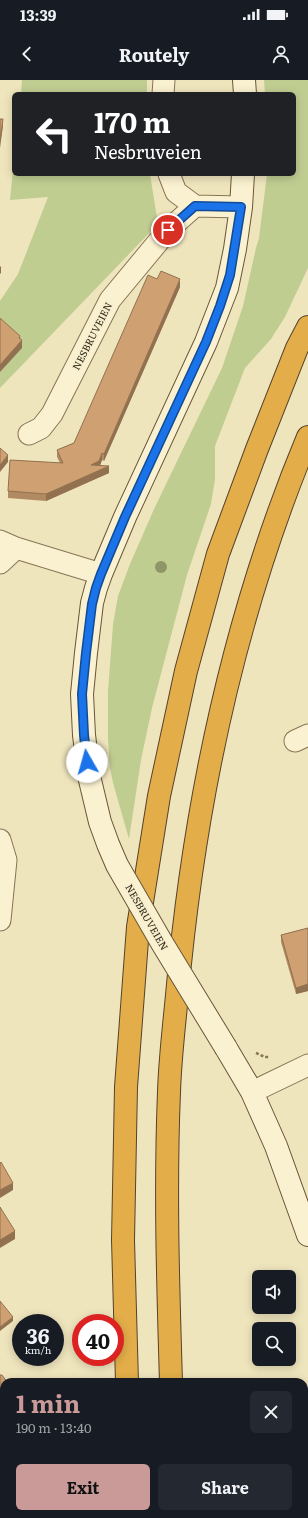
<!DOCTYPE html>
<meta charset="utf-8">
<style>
body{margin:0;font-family:Literata,serif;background:#242831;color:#f1f3f6;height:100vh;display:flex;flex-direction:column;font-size:15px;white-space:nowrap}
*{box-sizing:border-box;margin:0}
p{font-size:13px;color:#9ea1a6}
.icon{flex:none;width:22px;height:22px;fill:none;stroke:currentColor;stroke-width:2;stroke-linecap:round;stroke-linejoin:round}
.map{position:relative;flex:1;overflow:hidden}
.panel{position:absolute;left:0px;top:1298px;width:308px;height:140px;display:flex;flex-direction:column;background:#171b24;border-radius:12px 12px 0 0;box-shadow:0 2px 10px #0003}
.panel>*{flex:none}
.hud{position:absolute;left:12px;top:12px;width:284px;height:84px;border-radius:6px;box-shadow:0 2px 10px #0003;background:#202124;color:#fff;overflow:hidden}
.buttons{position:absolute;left:252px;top:1190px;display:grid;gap:8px}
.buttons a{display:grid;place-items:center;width:44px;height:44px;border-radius:6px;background:#171b24;box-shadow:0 2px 10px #0003;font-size:20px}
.speed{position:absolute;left:12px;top:1234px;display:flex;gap:8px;font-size:20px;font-weight:700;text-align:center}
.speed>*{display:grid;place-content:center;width:52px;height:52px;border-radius:50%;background:#171b24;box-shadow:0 2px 10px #0003;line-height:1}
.speed small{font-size:10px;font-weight:400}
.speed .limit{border:6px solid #d22;background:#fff;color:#111}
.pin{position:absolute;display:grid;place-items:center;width:34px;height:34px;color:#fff;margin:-17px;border:2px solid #fff;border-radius:50%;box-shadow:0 1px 4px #0007}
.me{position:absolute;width:44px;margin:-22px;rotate:353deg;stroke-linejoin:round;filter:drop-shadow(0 0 3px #0008)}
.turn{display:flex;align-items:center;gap:14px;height:84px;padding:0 16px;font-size:18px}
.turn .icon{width:52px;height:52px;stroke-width:2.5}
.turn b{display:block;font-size:28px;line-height:34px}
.round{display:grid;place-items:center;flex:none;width:42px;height:42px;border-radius:6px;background:#242831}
.headline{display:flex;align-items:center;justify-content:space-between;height:68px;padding:0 16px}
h1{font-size:24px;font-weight:700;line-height:30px;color:#c99a98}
.action{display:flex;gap:8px;margin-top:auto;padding:8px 16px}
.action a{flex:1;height:46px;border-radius:6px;background:#c99a98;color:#111;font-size:16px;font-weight:700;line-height:46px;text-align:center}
.action a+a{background:#242831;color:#f1f3f6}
.status{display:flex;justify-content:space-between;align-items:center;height:28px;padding:0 20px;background:#171b24;direction:ltr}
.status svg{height:11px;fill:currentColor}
header{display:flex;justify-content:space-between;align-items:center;height:52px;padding:0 16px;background:#171b24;font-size:18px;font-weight:700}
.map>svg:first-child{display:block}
.green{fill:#c0cd91}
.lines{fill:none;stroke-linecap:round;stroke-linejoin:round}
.street-casing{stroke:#877556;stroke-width:23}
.secondary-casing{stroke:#695639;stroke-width:24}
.highway-casing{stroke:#55422b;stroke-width:24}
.path{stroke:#877556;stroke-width:2.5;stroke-dasharray:3 2;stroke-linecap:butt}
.street{stroke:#faf1d0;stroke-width:21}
.secondary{stroke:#faf1d0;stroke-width:22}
.highway{stroke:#e3ae49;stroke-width:22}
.secondary-bridge-casing{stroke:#695639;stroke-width:24;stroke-linecap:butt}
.secondary-bridge{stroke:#faf1d0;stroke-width:22}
.tree{fill:#909567}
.wall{fill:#b28a62}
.shaded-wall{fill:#917150}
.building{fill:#cfa172;stroke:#917150}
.route-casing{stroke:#114b97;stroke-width:10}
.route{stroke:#1a73e8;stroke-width:7}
.labels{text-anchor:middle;stroke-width:3.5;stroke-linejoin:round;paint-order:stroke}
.street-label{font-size:10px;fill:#362b1b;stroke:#f6eecd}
</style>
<div class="status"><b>13:39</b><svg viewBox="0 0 49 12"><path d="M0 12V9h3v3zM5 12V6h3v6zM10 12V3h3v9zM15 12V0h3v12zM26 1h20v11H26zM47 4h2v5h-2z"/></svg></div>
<header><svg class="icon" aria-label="back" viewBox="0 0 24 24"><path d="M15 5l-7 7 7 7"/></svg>Routely<svg class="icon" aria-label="person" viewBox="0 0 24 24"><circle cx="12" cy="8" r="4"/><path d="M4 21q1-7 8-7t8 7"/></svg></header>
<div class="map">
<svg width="308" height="1438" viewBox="0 0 308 1438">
<rect width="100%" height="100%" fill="#efe5bd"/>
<path class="green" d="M22,0H147V14H21Z
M264,0H308V188L285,237L271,259L245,288L215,366V399L211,424L187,495L152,628L141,680L129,759L113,703L110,688L108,658V611L113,544L118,516L130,484L154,429L222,288L243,226L256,168L259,158L267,94H294V14H265Z
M14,78V94H150L158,144L0,308V221L18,194L48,117L10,120Z"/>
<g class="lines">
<defs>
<path id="street" d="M163,14L164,0
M169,94L176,112L195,126L241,127
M29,354L41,348L52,334L110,220L168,150L195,126
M0,461L16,468L101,494
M0,483L16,468
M295,661L308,655
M0,760L6,780L0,840
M252,1012L308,985"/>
<path id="secondary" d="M244,0L245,14
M89,696L84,655L82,614L86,573L92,523L96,508L101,494L125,437L206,262L227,208L235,169L241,127L243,94
M226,968L252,1012L276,1066L308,1155"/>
<path id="highway" d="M127,1302L123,1160L126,1007L138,847L159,716L186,591L218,474L257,369L297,268L308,247
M171,1302C168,1205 165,1108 169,1012C170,979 174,947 177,915C194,724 234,534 308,357
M132,1434V1438
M178,1434V1438"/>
</defs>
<use href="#street" class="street-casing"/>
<use href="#secondary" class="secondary-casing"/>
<use href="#highway" class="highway-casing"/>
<path class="path" d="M256,973L265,977H270"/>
<use href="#street" class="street"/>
<use href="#secondary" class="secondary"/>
<use href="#highway" class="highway"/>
<defs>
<path id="secondary-bridge" d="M89,696L100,742L108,764L117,785L162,863L226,968"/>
</defs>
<use href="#secondary-bridge" class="secondary-bridge-casing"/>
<use href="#secondary-bridge" class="secondary-bridge"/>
</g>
<circle class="tree" cx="161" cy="487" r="6"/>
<path class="wall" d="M157,199L180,207L104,381L102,380L100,385L109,393L46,421L8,418V411L60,383L57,377V370L74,363Z
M308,848V911L296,914L281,862V855Z
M0,1295L4,1302V1434H8H0Z
M265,1434H304L308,1438H265Z"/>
<path class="shaded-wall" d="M3,39V46L0,68V61Z
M1,186V193L0,194V187Z
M180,199V207L104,381V374Z
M20,256V262L22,260V268L0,292V285Z
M102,373V380L99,389L91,385Z
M8,375V382L0,392V385Z
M109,386V393L46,421V414Z
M308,904V911L296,914V908Z
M13,1103V1110L0,1118V1110Z
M15,1151V1159L0,1168V1160Z
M13,1237V1241L0,1251V1247Z"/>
<path class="building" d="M0,39H3L0,61Z
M161,191L180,199L104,374L102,373L99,381L91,385L109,386L46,414L8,411L10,380L63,383L57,370L74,363L148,195L157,199Z
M0,238L20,256L19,258L22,260L0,285Z
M0,368L8,375L0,385Z
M308,848V904L296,908L281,855Z
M1,1082L13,1103L0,1110V1083Z
M0,1127L15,1151L0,1160Z
M0,1221L13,1237L0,1247Z
M0,1295H2L7,1302H4V1425H0Z
M304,1330H308V1438H269V1434H304Z"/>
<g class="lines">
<defs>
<path id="route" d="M87,682L84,655L82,614L86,573L92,524L96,508L101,494L125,437L206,262L220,226L230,195L241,127L195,126L168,150"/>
</defs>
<use href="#route" class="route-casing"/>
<use href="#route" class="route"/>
</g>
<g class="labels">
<g class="street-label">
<text transform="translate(92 256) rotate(-63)" y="4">NESBRUVEIEN</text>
<text transform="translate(147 837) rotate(60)" y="4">NESBRUVEIEN</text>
</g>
</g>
</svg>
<div class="buttons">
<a><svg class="icon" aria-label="sound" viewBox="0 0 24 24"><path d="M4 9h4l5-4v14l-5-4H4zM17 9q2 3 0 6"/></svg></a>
<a><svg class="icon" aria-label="search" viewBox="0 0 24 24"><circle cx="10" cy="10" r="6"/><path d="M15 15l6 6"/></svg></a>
</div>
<div class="speed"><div>36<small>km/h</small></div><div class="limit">40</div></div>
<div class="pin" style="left:168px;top:150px;background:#d93025"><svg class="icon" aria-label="arrive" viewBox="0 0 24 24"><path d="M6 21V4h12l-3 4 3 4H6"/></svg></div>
<svg class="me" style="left:87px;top:682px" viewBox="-20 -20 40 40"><circle r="19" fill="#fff"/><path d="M0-13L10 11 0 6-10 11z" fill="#1a73e8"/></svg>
<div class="hud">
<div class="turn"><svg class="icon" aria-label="left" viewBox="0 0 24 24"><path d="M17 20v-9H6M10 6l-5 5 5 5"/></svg><div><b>170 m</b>Nesbruveien</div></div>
</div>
<section class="panel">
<div class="headline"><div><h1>1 min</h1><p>190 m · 13:40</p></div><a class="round"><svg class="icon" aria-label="close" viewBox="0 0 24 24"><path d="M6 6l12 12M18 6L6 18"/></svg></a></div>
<div class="action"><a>Exit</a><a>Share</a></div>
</section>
</div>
